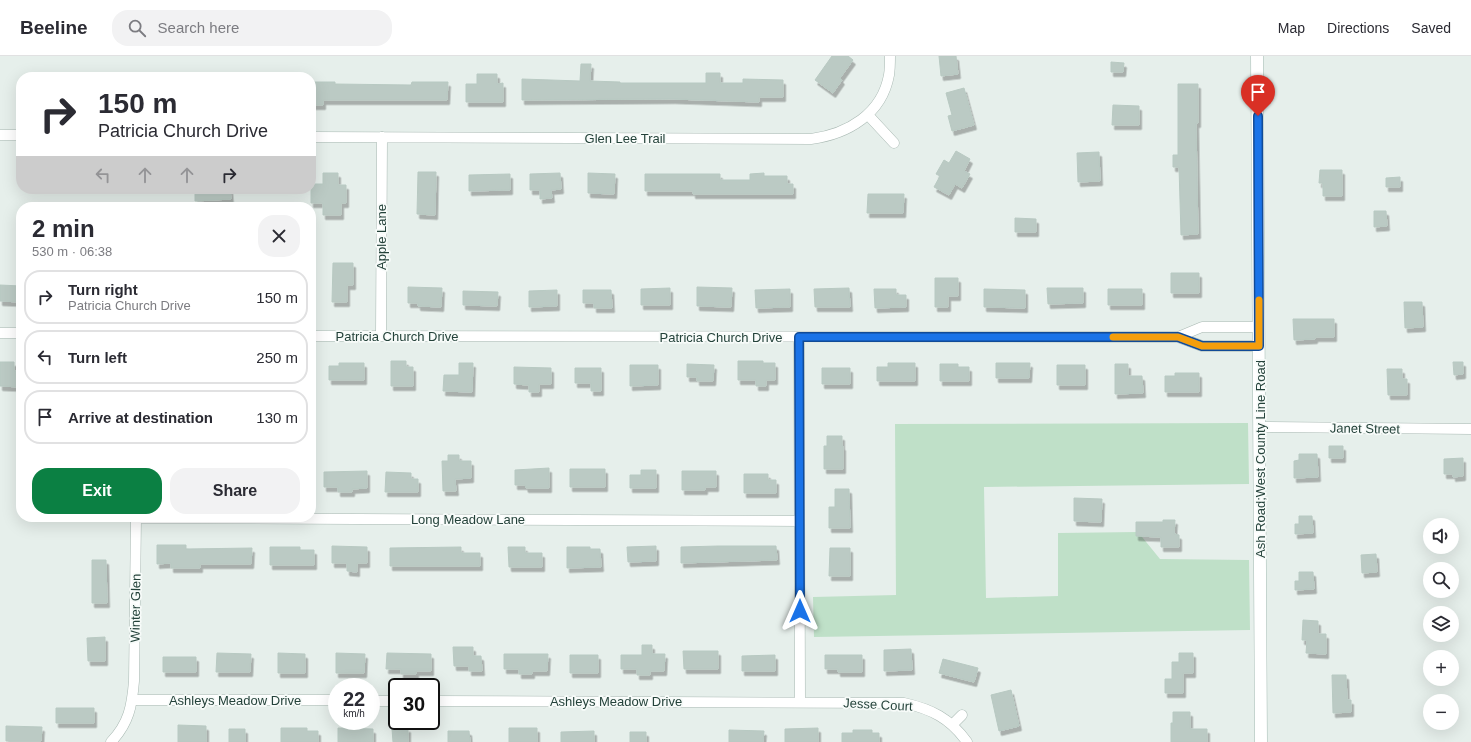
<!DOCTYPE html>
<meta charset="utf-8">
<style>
body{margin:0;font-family:Helvetica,sans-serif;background:#f2f2f3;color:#2b2b33;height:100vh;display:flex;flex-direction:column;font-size:15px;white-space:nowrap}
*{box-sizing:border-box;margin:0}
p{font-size:13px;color:#7c7c81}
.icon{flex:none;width:22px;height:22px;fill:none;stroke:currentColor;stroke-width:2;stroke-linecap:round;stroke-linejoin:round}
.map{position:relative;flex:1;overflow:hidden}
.side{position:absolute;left:16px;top:146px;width:300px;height:320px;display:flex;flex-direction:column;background:#fff;border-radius:16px;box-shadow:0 4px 16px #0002}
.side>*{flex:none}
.banner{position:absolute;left:16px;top:16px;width:300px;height:122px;border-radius:16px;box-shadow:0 4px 16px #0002;background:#fff;color:#2b2b33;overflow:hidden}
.fabs{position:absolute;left:1423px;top:462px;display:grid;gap:8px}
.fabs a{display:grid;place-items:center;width:36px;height:36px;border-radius:50%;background:#fff;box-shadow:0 4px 16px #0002;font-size:20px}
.speed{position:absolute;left:328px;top:622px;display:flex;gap:8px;font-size:20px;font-weight:700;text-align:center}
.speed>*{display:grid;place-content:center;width:52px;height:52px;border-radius:50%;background:#fff;box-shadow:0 4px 16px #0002;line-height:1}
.speed small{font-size:10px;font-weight:400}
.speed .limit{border:2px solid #111;border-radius:6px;background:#fff;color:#111}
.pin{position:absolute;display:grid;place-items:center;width:34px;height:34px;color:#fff;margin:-41px -17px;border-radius:50% 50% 50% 0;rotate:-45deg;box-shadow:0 0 4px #0007}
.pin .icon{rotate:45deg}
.me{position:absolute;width:44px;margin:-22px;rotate:0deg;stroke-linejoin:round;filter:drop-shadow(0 0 3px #0008)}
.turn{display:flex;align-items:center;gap:14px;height:84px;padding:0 16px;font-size:18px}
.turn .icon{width:52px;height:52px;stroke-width:2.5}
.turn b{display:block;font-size:28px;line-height:34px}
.lanes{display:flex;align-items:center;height:38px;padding:0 16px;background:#0003;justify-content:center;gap:20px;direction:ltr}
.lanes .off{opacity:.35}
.round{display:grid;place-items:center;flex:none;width:42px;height:42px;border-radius:16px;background:#f2f2f3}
.overview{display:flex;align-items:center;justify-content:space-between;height:68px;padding:0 16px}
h1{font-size:24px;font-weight:700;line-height:30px}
.cta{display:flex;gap:8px;margin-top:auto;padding:8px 16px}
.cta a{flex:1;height:46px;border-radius:16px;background:#0b8043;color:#fff;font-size:16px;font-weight:700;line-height:46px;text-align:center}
.cta a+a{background:#f2f2f3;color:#2b2b33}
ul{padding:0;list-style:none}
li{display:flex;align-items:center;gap:12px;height:54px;margin:0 8px 6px;padding:0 8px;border:2px solid #e1e1e2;border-radius:16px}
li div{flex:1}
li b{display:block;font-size:15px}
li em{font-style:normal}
header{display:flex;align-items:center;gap:24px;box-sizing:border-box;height:56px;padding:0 20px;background:#fff;border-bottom:1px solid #e1e1e2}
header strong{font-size:19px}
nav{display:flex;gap:22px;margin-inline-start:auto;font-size:14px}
.search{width:280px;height:36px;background:#f2f2f3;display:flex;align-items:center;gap:10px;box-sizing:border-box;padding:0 14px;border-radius:16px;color:#7c7c81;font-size:15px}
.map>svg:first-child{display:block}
.green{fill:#bfe0c8}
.building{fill:#bbcac4;stroke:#b8c9c2;filter:url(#shadow)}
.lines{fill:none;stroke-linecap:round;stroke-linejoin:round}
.minor-casing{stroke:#a8b8b2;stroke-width:11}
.secondary-casing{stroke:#a4bbb3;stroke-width:13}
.minor{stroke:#fff;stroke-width:10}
.secondary{stroke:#fff;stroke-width:12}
.route-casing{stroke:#114b97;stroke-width:10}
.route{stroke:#1a73e8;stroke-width:7}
.slow{stroke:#f59e0b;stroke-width:7}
.labels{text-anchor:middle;stroke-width:3.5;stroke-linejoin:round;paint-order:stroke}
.street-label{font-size:13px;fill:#24423a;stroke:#f7fbf9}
</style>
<header>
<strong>Beeline</strong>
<div class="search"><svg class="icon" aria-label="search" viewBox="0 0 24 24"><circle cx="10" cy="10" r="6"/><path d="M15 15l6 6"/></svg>Search here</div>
<nav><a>Map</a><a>Directions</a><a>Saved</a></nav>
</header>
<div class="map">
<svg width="1471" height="686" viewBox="0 0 1471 686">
<defs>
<filter id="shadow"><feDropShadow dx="2.5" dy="4.5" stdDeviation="0" flood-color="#0004"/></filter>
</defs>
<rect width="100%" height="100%" fill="#e6efeb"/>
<path class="green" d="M1248,367L1249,428L984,431L986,542L1058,540V477L1138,476L1160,503L1249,504L1250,574L814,581L813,541L896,539L895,368Z"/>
<path class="building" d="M832,0H848L853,4L840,22L842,24L833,37L815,24Z
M939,0H956L958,18L941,20Z
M1111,6L1124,7L1123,16H1111Z
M581,8H591L590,25L620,26V27H706V17H720V27H743V23L783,24V41H759V46L673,43L522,44V23L580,25Z
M477,18H497V28L503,27V46H466V28H477Z
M311,26H335V28L411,29L412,26H448L447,44H323V49H311Z
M1178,28H1198V67H1196L1198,178L1181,179L1179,111H1173V99H1178Z
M964,32L974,69L952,75L948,60L952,59L946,37Z
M1113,49L1139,50V69H1112Z
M956,95L970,103L964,115L970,118L962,132L955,128L949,139L934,131L940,120L936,118L944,104L949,107Z
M1099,96L1100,125L1078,126L1077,97Z
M1320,114H1342V140H1323V127H1319Z
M418,116H436L435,159L417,158Z
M323,117H338V129H346V147H341V159H323V147H311V128H323Z
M560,117L561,133L551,134L552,142L540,143V134H530V118Z
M588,117L615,118L614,138L588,137Z
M764,117V120H787V128H793V138H693V135H645V118H720V124H750V118Z
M510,118V134L469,135V119Z
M1400,121V131H1386V122Z
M195,133H230L231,143L195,145Z
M868,138H904L903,157H867Z
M1374,155H1386L1387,170L1374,171Z
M1015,162L1036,163V176H1015Z
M333,207H353V229H347V246H332Z
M1171,217H1199V237H1171Z
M935,222H958V240H948V251H935Z
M0,229L21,230V246L0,245Z
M408,231L442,232L441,251L418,250V247H408Z
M697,231L732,232L731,251L697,250Z
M670,232V249H641V233Z
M849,232L850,251H815L814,233Z
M1047,232H1083V247L1048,248Z
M790,233V251L756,252L755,234Z
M874,233H896V239H906V251L875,252Z
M984,233L1025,234V252L984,251Z
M1108,233H1142V249H1108Z
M557,234V250L529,251V235Z
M583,234H611L612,252H594V247H583Z
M463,235L498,236L497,250L463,249Z
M1404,246H1422L1423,271L1405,272Z
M1293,263H1334V281H1315V283L1294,284Z
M391,305H406V311H413V330H391Z
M738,305H763V307H775V324H766V330H756V324H738Z
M0,306H14V315H21V331L0,330Z
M1453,306H1463V318L1454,319Z
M339,307H364V324H329V310H339Z
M459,307H473L472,336L443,335L444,319H459Z
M888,307H915V325H877V311H888Z
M996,307H1030L1029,322H996Z
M687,308L714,309L713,325H697V321H687Z
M940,308H958V311H969V325H940Z
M1115,308H1128V320H1142L1143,337L1115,338Z
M630,309H658V329L630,330Z
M1057,309H1085V329H1057Z
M514,311L551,312V328H539V336H529V329L514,328Z
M575,312H601V335H591V327H575Z
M822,312H850V328H822Z
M1387,313H1402V323H1407V339H1388Z
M1175,317H1199V336H1165V320H1175Z
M827,380H842V390H843V413H824V390H827Z
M1329,390H1343V402H1329Z
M1299,398H1317L1318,421L1294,422V405L1299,404Z
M448,399H459V405H471V422L455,423L456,435H443L442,405H448Z
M1463,402V420L1453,421V418H1444V403Z
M549,412V432H526L525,429H515V414Z
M570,413H605V431H570Z
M641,414H656V432H630V419H641Z
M367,415V432L352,433V436H338V431H324V416Z
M682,415H716V431H705V434H682Z
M386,416L411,417V423H418V436H385Z
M744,418H768V424H776V437H744Z
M835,433H849L850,472H829V451H835Z
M1074,442L1102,443L1101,466L1074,465Z
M1299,460H1312L1313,477L1295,478V468H1299Z
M1163,464H1175L1174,478L1179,479V491H1161V481L1136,480V466H1163Z
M157,489H186V493L252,492L251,508H200V512H171V507L157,508Z
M332,490L367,491V507H357V516L347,515V507H332Z
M656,490V505L628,506L627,491Z
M718,490H776L777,504L681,507V491Z
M270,491H300V494H314V509H270Z
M461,491V497H480V510H390V492Z
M508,491H525V497H542V511H509Z
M567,491H590V493H600L601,511L567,512Z
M830,492H850V520H829Z
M1376,498L1377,516L1362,517L1361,499Z
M92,504H106L107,547H92Z
M1299,516H1313L1314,533L1295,534V525H1299Z
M1303,564L1318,565V578H1326V598L1306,597L1307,584H1302Z
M105,581V605H88L87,582Z
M642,589H652V598H665L664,615H650V619H637V613H621V599H642Z
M453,591H473V600H481L482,615H469V610H454Z
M911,593L912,614L884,615V594Z
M683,595H718V613H684Z
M217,597L251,598L250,616H216Z
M278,597L305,598V617H278Z
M336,597L365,598L364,617H336Z
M387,597L431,598V615H416V618H401V613H386Z
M1179,597H1193V617H1183V637H1165V623H1172V606H1179Z
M504,598H548L547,615H532V618H519V613H504Z
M570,599H598V617H570Z
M775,599V615H742V600Z
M825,599H862V616H838V613H825Z
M163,601H196V616H163Z
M943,603L978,612L974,626L939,617Z
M1332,619H1346L1347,644H1351V656L1333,657Z
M1011,634L1019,670L999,675L991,639Z
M56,652H94V667H56Z
M1173,656H1190V673H1207V686H1171V667H1173Z
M178,669L206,670V686H178Z
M6,670L42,671L41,685H6Z
M281,672H307V675H318V686H281Z
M338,672L373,673V686H338Z
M408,672V686H393L392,673Z
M509,672H537V686H509Z
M818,672V686H785V673Z
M229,673H245V686H229Z
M729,674L764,675L763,686H729Z
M853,674H872V677H879V686H842V677H853Z
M448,675H469L470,686H448Z
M594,675V686H561V676Z
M630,676H646V686H630Z"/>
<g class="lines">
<defs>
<path id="minor" d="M868,59L894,87
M0,79H21
M311,81L811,83C848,78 882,58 889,19C890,13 890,6 890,0
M0,277H21
M311,280L1178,281L1202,290H1259
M381,280L382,81
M799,281L800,646
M1178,281L1202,271H1259
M1259,371L1471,373
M136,462L799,465
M133,644H337
M371,645H397
M431,645L904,647C931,653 950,662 967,686
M952,669L962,659
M111,686C129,667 132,650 134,625L136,461"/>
<path id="secondary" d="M1257,0L1261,686"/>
</defs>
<use href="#minor" class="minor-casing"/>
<use href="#secondary" class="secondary-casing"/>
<use href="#minor" class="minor"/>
<use href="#secondary" class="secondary"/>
</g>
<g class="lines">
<defs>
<path id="route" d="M800,555L799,281H1178L1202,290H1259L1258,60"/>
</defs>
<use href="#route" class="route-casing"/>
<use href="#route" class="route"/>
<path class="slow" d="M1113,281H1178L1202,290H1259V244"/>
</g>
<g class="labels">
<g class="street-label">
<text x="625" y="87">Glen Lee Trail</text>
<text transform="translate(381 181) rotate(-90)" y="5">Apple Lane</text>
<text x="397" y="285">Patricia Church Drive</text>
<text x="721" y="286">Patricia Church Drive</text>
<text transform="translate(1365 372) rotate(1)" y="5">Janet Street</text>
<text transform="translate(1260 403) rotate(-90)" y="5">Ash Road;West County Line Road</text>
<text x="468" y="468">Long Meadow Lane</text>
<text transform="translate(135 552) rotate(-89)" y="5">Winter Glen</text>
<text x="235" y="649">Ashleys Meadow Drive</text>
<text x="616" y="650">Ashleys Meadow Drive</text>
<text transform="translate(878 648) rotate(3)" y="5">Jesse Court</text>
</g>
</g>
</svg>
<div class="fabs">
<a><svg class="icon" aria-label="sound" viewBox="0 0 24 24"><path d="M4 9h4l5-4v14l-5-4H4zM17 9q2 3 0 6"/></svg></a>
<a><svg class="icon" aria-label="search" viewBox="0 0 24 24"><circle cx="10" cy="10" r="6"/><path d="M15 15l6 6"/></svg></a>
<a><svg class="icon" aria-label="layers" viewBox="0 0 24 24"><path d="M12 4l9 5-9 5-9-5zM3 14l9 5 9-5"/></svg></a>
<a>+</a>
<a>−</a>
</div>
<div class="speed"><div>22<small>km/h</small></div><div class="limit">30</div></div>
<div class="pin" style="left:1258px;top:60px;background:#d93025"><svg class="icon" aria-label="arrive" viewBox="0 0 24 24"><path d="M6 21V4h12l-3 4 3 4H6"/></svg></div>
<svg class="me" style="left:800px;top:555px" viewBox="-20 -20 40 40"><path d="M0-17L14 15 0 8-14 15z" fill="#1a73e8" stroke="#fff" stroke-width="4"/></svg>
<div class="banner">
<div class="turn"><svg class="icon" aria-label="right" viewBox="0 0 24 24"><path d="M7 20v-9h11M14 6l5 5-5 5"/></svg><div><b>150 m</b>Patricia Church Drive</div></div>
<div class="lanes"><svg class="icon off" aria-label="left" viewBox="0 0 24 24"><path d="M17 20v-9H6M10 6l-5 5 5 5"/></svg><svg class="icon off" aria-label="ahead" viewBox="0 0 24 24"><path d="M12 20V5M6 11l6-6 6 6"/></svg><svg class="icon off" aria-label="ahead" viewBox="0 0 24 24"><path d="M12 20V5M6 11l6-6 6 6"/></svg><svg class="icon" aria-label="right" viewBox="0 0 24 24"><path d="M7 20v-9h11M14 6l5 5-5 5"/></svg></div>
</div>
<section class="side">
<div class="overview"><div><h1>2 min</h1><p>530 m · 06:38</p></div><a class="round"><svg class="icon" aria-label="close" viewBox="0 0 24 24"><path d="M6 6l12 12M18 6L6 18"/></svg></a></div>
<ul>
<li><svg class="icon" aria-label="right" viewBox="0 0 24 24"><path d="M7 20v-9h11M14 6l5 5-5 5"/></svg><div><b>Turn right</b><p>Patricia Church Drive</p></div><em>150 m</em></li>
<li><svg class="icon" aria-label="left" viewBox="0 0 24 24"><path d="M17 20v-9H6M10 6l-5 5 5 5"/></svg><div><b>Turn left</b></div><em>250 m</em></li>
<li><svg class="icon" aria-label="arrive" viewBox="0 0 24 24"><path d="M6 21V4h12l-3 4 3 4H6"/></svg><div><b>Arrive at destination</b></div><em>130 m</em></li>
</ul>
<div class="cta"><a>Exit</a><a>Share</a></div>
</section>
</div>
